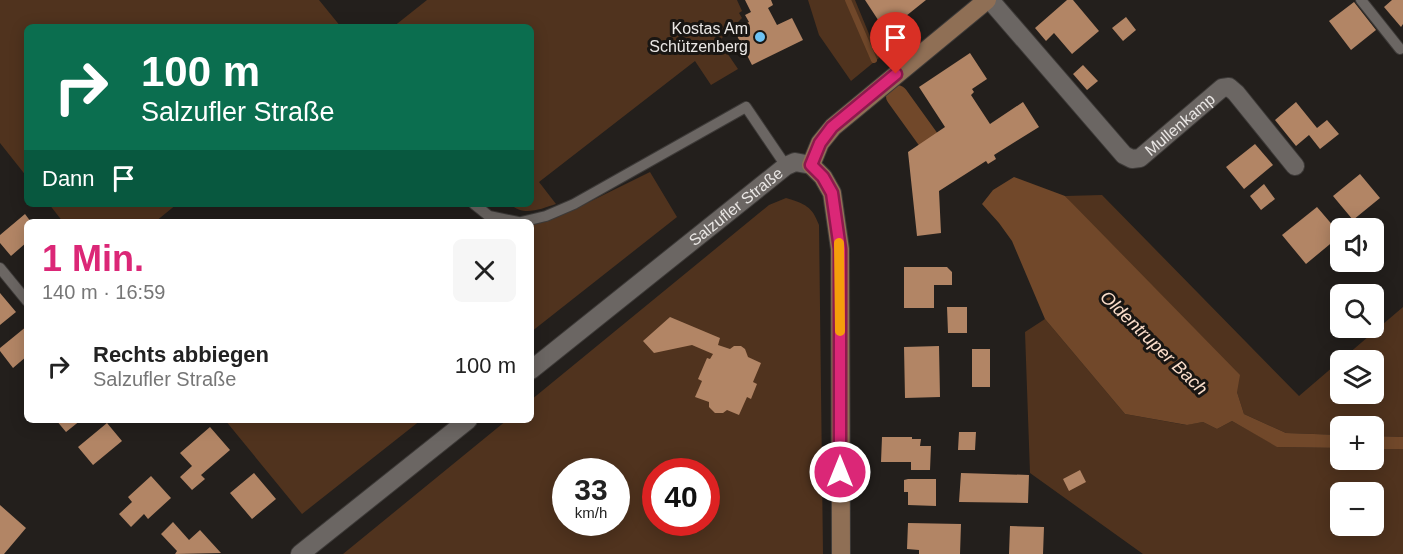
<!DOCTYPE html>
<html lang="de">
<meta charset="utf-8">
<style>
body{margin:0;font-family:Arial,sans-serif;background:#f6f6f6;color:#222;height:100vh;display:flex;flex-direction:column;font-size:22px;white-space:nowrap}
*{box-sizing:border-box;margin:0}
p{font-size:20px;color:#767676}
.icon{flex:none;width:33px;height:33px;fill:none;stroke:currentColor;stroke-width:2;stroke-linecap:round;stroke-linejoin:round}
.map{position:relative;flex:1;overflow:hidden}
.drawer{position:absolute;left:24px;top:219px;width:510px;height:204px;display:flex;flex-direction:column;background:#fff;border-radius:9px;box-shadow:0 3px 15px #0003}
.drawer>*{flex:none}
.top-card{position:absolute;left:24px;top:24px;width:510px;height:183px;border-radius:9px;box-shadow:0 3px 15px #0003;background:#0b6e4f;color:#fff;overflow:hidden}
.fabs{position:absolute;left:1330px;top:218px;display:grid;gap:12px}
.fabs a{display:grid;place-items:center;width:54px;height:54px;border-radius:9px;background:#fff;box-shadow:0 3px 15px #0003;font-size:30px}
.speed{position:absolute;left:552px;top:458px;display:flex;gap:12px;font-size:30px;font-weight:700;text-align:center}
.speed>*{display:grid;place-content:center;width:78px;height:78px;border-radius:50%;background:#fff;box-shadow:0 3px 15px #0003;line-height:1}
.speed small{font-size:15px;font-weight:400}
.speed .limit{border:9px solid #d22;background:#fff;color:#111}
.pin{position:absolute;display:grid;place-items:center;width:51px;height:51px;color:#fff;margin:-62px -26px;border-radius:50% 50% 50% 0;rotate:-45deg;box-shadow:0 0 6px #0007}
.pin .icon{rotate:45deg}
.me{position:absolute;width:66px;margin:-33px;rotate:0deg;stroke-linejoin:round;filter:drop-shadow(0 0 4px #0008)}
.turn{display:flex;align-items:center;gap:21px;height:126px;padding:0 18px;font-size:27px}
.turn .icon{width:78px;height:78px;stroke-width:2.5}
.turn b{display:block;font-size:42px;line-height:51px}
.then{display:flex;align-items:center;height:57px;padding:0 18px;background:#0003;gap:12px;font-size:22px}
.round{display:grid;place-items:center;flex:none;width:63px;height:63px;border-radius:9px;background:#f6f6f6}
.summary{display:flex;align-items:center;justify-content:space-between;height:102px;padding:0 18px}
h1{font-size:36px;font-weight:800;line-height:45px;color:#db2777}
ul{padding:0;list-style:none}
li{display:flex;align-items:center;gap:18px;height:90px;padding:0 18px}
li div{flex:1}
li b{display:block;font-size:22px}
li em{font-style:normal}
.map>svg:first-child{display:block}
.green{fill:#50331e;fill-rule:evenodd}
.water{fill:#71482a}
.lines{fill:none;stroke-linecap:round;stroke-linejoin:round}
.stream{stroke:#71482a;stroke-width:6}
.canal{stroke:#71482a;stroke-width:22}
.building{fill:#b28565}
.lane-casing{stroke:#3d3a38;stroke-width:12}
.street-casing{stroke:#3d3a38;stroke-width:20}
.secondary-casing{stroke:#3d3a38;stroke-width:20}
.lane{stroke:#6b6663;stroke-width:10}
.street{stroke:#6b6663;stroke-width:18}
.secondary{stroke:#8f6f55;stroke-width:18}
.route-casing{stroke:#8e194d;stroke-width:15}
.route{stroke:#db2777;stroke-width:10}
.slow{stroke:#f59e0b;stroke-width:10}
.poi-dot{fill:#6ec2f3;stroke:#191613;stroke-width:2}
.labels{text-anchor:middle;stroke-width:6;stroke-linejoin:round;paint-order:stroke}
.poi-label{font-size:16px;fill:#eae7e5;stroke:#191613;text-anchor:end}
.street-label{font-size:16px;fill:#eae7e5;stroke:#191613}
.water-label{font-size:18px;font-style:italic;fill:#fbdecb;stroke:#191613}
</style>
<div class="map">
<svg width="1403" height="554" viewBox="0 0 1403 554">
<rect width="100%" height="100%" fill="#231f1c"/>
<path class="green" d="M0,0H319L341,27H27V177L0,143Z
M427,0H737L742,11L739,13L742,18L719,41L738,69L711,85L695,61L539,182L556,204C540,209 524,217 510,204H531V27H393Z
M808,0H855L879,58L851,81L819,35Z
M650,172L677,217L531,332V225L575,209Z
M1102,195L1299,396L1341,360V393H1374V360H1341L1403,307V437L1374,436V426H1341V435L1286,433L1244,414L1237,392L1065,196Z
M786,198C805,204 812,206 819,225L823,554H343L507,420H531V400L769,205ZM566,471H616V522H566ZM656,471H706V522H656Z
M49,204H177L155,222H63Z
M1045,319L1125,414L1186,425L1203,422L1217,429L1232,421L1278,447L1341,448V459H1374V449H1403V554H1143L1030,473L1025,332ZM1341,492H1374V525H1341Z
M225,420H421L302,514Z"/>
<path class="water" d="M1014,177L1065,196L1240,375L1237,392L1244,414L1286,433L1341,435V448L1277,447L1232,421L1217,429L1203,422L1187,425L1125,414L1045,319L1012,241L999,223L982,204L993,190Z
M1374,436L1403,437V449H1374Z"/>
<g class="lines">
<path class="stream" d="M848,0L874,60"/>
<path class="canal" d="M897,96L928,139"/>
</g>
<path class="building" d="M745,0H771L773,5L768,8L777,25L792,18L803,40L752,65L734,30L749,22L745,15L751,12Z
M865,0H926L886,32Z
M1067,0H1073L1099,31L1072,54L1054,33L1046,41L1035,28Z
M1392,0H1403V24L1401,27L1384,7Z
M1354,2L1376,30L1351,50L1329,21Z
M1126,17L1136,30L1123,41L1112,28Z
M970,53L987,79L972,89L974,92L971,95L990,124L1023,102L1039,127L994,155L996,159L988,164L986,161L939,191L941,233L917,236L908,152L945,127L919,87Z
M1083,65L1098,81L1087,90L1073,74Z
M1296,102L1317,128L1327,120L1339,134L1320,149L1309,135L1296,146L1275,120Z
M1255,144L1273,165L1244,189L1226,167Z
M1360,174L1380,198L1353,220L1333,196Z
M1264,184L1275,199L1261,210L1250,196Z
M1317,207L1341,235L1306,264L1282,235Z
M25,214L31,222H27V242L11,256L0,243V235Z
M904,267H947L952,272V285H934V308H904Z
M0,293L16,312L0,325Z
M947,307H967V333H948Z
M670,317L720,338L718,345L730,349L734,346H741L745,349L748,357L761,363L753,382L757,384L751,399L747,397L739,415L727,410L723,413H715L709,407V402L695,397L702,381L698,379L707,358L710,359L713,354L692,345L654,353L643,341Z
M27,326V356L13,368L0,351V348Z
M939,346L940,397L905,398L904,347Z
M972,349H990V387H972Z
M56,420H81L66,432Z
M107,423L122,441L93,465L78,447Z
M210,427L230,450L201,475L205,479L192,490L180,477L192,466L180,453Z
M959,432H976L975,450H958Z
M882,437H912V439H921L920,446H931L930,470H911V462H881Z
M1080,470L1086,482L1069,491L1063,479Z
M254,473L276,499L252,519L230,493Z
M961,473L1029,475L1028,503L959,502Z
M151,476L171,498L148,519L144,514L131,527L119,514L132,502L128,497Z
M908,479H936V506L908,505V492H904V480Z
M0,505L26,528L4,554H0Z
M173,522L189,540L200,530L221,553L175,554L177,551L161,534Z
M908,523L961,524L960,554H919V550L907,549Z
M1010,526L1044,527L1043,554H1009Z"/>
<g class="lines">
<defs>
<path id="lane" d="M1361,0L1400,49
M474,204L489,216L518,222
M521,222L546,216L574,204L746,107L786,166
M0,268L27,301"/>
<g id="street">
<path id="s1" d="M990,0L1124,155L1132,159L1140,158L1222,88L1229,87L1236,93L1295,166"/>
<path id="s2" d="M531,370L786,166L795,162L811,165"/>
<path d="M300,554L468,420"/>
</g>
<path id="secondary" d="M841,554L840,249L832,193L823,177L811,165L820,143L833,127L987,0"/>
</defs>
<use href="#lane" class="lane-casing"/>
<use href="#street" class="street-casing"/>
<use href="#secondary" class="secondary-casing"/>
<use href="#lane" class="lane"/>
<use href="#street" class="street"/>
<use href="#secondary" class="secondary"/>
</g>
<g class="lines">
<defs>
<path id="route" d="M840,472V249L832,193L823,177L811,165L820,143L832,127L896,74"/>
</defs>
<use href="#route" class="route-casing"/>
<use href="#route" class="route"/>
<path class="slow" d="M839,243L840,331"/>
</g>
<circle class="poi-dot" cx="760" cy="37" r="6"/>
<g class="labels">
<g class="poi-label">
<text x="748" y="34">Kostas Am<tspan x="748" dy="18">Schützenberg</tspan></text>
</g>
<g class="street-label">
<text dy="6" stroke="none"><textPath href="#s1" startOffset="274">Mullenkamp</textPath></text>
<text dy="6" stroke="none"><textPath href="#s2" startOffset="262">Salzufler Straße</textPath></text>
</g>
<g class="water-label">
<text transform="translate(1154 343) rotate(44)" y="6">Oldentruper Bach</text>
</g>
</g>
</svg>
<div class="fabs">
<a><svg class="icon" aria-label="sound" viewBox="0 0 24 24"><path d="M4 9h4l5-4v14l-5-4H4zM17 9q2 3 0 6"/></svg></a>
<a><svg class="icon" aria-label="search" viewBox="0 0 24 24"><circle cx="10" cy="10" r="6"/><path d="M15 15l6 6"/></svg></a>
<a><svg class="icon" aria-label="layers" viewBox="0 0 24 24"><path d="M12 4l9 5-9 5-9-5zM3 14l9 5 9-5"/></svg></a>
<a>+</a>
<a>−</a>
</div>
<div class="speed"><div>33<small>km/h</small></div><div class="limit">40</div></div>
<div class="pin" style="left:896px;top:74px;background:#d93025"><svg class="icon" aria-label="arrive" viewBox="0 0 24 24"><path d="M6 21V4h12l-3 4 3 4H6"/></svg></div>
<svg class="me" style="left:840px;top:472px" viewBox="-20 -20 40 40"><circle r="17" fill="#db2777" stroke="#fff" stroke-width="3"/><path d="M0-11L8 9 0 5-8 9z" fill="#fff"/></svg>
<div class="top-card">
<div class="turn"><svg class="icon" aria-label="right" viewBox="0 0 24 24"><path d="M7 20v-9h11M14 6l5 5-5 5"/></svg><div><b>100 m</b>Salzufler Straße</div></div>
<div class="then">Dann<svg class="icon" aria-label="arrive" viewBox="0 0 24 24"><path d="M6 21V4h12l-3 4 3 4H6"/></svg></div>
</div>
<section class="drawer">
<div class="summary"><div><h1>1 Min.</h1><p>140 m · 16:59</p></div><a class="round"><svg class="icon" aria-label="close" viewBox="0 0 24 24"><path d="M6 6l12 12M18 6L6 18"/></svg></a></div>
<ul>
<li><svg class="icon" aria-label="right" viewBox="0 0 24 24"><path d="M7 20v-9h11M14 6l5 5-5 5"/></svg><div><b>Rechts abbiegen</b><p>Salzufler Straße</p></div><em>100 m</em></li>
</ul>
</section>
</div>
